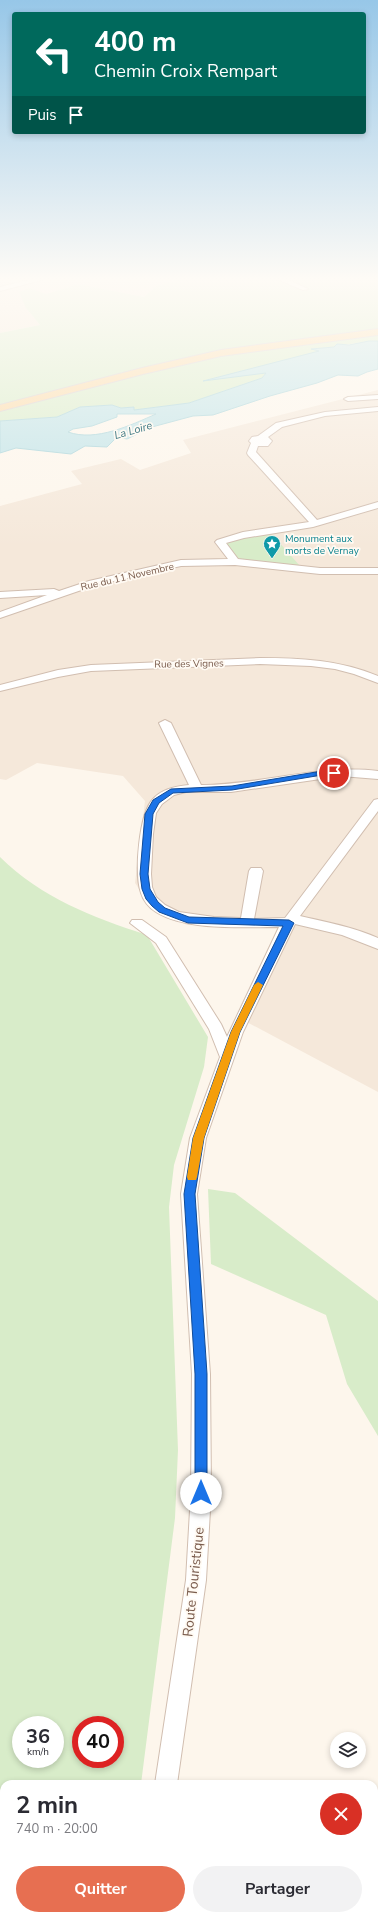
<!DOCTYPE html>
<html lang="fr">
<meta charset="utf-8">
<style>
body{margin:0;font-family:"Nunito Sans",sans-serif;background:#f2f2f3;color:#2b2b33;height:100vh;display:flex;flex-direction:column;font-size:15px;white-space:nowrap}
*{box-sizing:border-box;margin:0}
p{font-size:13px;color:#7c7c81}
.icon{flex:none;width:22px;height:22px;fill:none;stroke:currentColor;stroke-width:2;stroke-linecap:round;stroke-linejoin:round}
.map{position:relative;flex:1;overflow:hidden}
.panel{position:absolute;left:0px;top:1780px;width:378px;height:140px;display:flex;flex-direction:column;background:#fff;border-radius:12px 12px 0 0;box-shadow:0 2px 6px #0003}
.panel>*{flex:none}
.hud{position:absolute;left:12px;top:12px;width:354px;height:122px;border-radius:4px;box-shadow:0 2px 6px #0003;background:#00695c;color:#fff;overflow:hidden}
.tools{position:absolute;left:330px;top:1732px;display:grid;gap:8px}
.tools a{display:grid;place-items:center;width:36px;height:36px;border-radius:50%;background:#fff;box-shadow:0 2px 6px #0003;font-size:20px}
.speed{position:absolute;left:12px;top:1716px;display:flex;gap:8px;font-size:20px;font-weight:700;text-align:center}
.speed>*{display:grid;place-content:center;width:52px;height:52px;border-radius:50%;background:#fff;box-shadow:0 2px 6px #0003;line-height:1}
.speed small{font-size:10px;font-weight:400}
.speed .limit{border:6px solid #d22;background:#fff;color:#111}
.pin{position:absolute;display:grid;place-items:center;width:34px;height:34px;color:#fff;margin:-17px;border:2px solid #fff;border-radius:50%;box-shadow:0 1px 4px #0007}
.me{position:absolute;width:44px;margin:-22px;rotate:0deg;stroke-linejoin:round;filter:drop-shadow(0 0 3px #0008)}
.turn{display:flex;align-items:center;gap:14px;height:84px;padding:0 16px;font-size:18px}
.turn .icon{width:52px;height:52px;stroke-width:2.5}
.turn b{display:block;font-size:28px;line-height:34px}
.then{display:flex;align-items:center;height:38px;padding:0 16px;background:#0003;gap:8px;font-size:15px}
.round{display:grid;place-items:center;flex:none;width:42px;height:42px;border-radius:21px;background:#f2f2f3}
.summary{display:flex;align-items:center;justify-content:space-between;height:68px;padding:0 16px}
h1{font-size:24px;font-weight:700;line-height:30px}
.button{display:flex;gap:8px;margin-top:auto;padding:8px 16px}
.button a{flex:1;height:46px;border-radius:24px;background:#e76f51;color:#fff;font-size:16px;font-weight:700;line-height:46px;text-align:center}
.button a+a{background:#f2f2f3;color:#2b2b33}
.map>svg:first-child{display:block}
.residential{fill:#f5e8da}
.green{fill:#d8ecc9;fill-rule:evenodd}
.water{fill:#bfe3e8;stroke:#a5d3da;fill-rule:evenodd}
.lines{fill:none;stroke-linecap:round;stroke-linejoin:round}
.minor-casing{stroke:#d1beb0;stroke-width:2}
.major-casing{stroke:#dad1cd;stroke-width:2}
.minor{fill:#fff;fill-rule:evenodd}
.major{fill:#fbd9a5;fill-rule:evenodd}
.route{fill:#1a73e8;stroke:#114b97}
.slow{fill:#f59e0b}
.labels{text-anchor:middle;stroke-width:3.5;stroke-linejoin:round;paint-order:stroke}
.far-culture-label{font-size:10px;fill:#0d838f;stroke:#fffaf3;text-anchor:start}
.far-street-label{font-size:10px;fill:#7a5c4d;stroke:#fffaf3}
.far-water-label{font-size:11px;font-style:italic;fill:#437c86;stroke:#fffaf3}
.near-street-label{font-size:14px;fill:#7a5c4d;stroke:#fffaf3}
</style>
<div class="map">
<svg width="378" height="1920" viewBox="0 0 378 1920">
<rect width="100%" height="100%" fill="#fdf6ec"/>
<path class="residential" d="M0,278H183L156,286L144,297L78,284L46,294L26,308L40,325L0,333Z
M378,390V1092L243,1020L284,927L187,925L155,912L135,883L145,801L123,776L37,763L6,780L0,779V506L82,484L71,471L121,459L140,470L191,453L183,440Z"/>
<path class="green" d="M183,278H378V341C363,340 351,346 337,344L334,347L313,350L320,351L306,356L207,380L266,372L262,378L189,403L134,410V407L121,408L112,405L80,407L57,417L0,421V333L40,325L26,308L19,292L29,288L46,294L78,284L144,297L156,286Z
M270,532L300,566L238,559L224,543L244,536Z
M0,857C42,898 92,917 147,935L208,1037L204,1067L174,1165L169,1207L178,1450L175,1518L141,1784H4V1845L0,1840ZM21,1725H55V1759H21ZM81,1725H115V1759H81Z
M208,1189L235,1193L378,1301V1436L347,1384L326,1315L211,1264Z
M378,1824V1920H166L167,1916H374V1825Z
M72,1916H124L123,1920H76Z"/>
<path class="water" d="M369,341H378V369L367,372L358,376L338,375L317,383L270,396L213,415L193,416L152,427L127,439L117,437L107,447L85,446L71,454L16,448L0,453V421L57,417L80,407L112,405L121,408L134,407V410L189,403L262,378L266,373L203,381L319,351L311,349L334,347L337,344L349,345ZM117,414H156C131,425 96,442 68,432L73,429L92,426L117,417Z"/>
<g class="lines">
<defs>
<path id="minor" d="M36,278H49L0,291V287Z
M274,278H284L308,289L303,290Z
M378,395V399L348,401L344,399L348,397Z
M378,407V411L325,416L282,427L268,437L272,441L268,446H258L256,452L317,520L378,502V508L313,527L244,538L226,543L238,559L320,568H378V574H320L235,565L181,566L96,585L0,618V612L47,595L0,598V592L54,589L59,591L89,581L181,560L228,559L215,542L217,540L243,532L309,522L248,455L247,453L251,443L249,441L252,437L258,436L276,423L325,412Z
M260,658C301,658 340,660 378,676V683L354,674L335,669L311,666L260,664L91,671L58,677L0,691V685L58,670L91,665Z
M165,720L171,723L201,785C261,785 318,764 378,771V779L341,776L231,792H186L174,795L162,804L156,813L153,834L151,874L152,887L156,897L165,905L179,912L214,917L241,918L249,871L251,868H261L263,871L254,919L285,918L374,800L378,799V811L300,916C326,922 353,927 378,938V949L342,935L295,924L243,1032L206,1138L197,1194L210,1374L211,1493L206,1580L177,1784H155L186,1580L191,1493L192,1374L181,1194L190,1138L220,1057L209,1029L156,943L130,923L132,920H142L166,937L221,1024L227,1037L279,927C244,927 186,931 156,912C149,908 143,900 141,893C134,874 139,813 153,799C162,789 176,786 189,785L159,723Z
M133,1916H157L156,1920H132Z"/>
<path id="major" d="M378,329V335L221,356L143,374L0,411V405L142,368L221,350Z"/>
</defs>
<use href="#minor" class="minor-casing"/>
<use href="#major" class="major-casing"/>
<use href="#minor" class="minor"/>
<use href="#major" class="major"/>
</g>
<linearGradient id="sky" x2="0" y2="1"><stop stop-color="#97c7e8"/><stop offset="0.51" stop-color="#fefbf6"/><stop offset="1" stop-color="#fefbf6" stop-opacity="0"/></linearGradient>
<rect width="378" height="547" fill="url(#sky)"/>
<path class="route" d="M322,771H334L338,773L334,775H322L232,790L173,793L159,803L153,814L148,874L150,889L158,902L165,908L189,917L289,920L294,923L240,1032L204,1138L195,1194L207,1374V1493L205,1497L201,1499L196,1497L195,1493V1374L184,1194L193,1138L231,1032L283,926L188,923L159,912L152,906L146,899L142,889L140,874L145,814L153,800L171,789L232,786Z"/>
<path class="slow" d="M258,982L263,985L240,1032L204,1138L197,1177L196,1180H188L187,1177L193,1138L231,1032L254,985Z"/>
<defs>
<symbol id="sight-pin" viewBox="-11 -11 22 30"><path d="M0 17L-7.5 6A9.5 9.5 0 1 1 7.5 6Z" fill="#0f9aa8" stroke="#fffaf3"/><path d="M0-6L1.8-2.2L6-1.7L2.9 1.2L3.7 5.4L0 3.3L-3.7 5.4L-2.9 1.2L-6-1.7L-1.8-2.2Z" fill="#fff"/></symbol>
</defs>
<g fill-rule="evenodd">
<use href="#sight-pin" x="262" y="534" width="20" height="27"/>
</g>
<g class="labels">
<g class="far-culture-label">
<text x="285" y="542">Monument aux<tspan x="285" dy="12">morts de Vernay</tspan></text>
</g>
<g class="far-street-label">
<text transform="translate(127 576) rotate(-13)" y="4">Rue du 11 Novembre</text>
<text transform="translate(189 663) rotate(-1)" y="4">Rue des Vignes</text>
</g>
<g class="far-water-label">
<text transform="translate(133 430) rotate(-16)" y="4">La Loire</text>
</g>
<g class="near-street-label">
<text transform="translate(193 1582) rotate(-84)" y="5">Route Touristique</text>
</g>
</g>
</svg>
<div class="tools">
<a><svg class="icon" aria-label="layers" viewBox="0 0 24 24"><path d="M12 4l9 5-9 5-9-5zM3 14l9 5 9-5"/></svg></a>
</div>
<div class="speed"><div>36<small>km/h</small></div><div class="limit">40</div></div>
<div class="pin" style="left:334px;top:773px;background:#d93025"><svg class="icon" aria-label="arrive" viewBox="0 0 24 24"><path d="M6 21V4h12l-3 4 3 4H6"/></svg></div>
<svg class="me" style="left:201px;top:1493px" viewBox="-20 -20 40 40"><circle r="19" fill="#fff"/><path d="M0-13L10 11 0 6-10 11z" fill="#1a73e8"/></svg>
<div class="hud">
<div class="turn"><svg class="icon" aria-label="left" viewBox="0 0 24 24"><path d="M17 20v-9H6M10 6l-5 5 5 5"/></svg><div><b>400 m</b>Chemin Croix Rempart</div></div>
<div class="then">Puis<svg class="icon" aria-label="arrive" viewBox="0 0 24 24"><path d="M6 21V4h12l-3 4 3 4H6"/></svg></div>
</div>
<section class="panel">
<div class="summary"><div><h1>2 min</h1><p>740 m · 20:00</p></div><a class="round" style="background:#d93025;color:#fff"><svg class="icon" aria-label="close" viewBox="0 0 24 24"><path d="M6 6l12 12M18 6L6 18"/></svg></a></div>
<div class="button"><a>Quitter</a><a>Partager</a></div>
</section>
</div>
